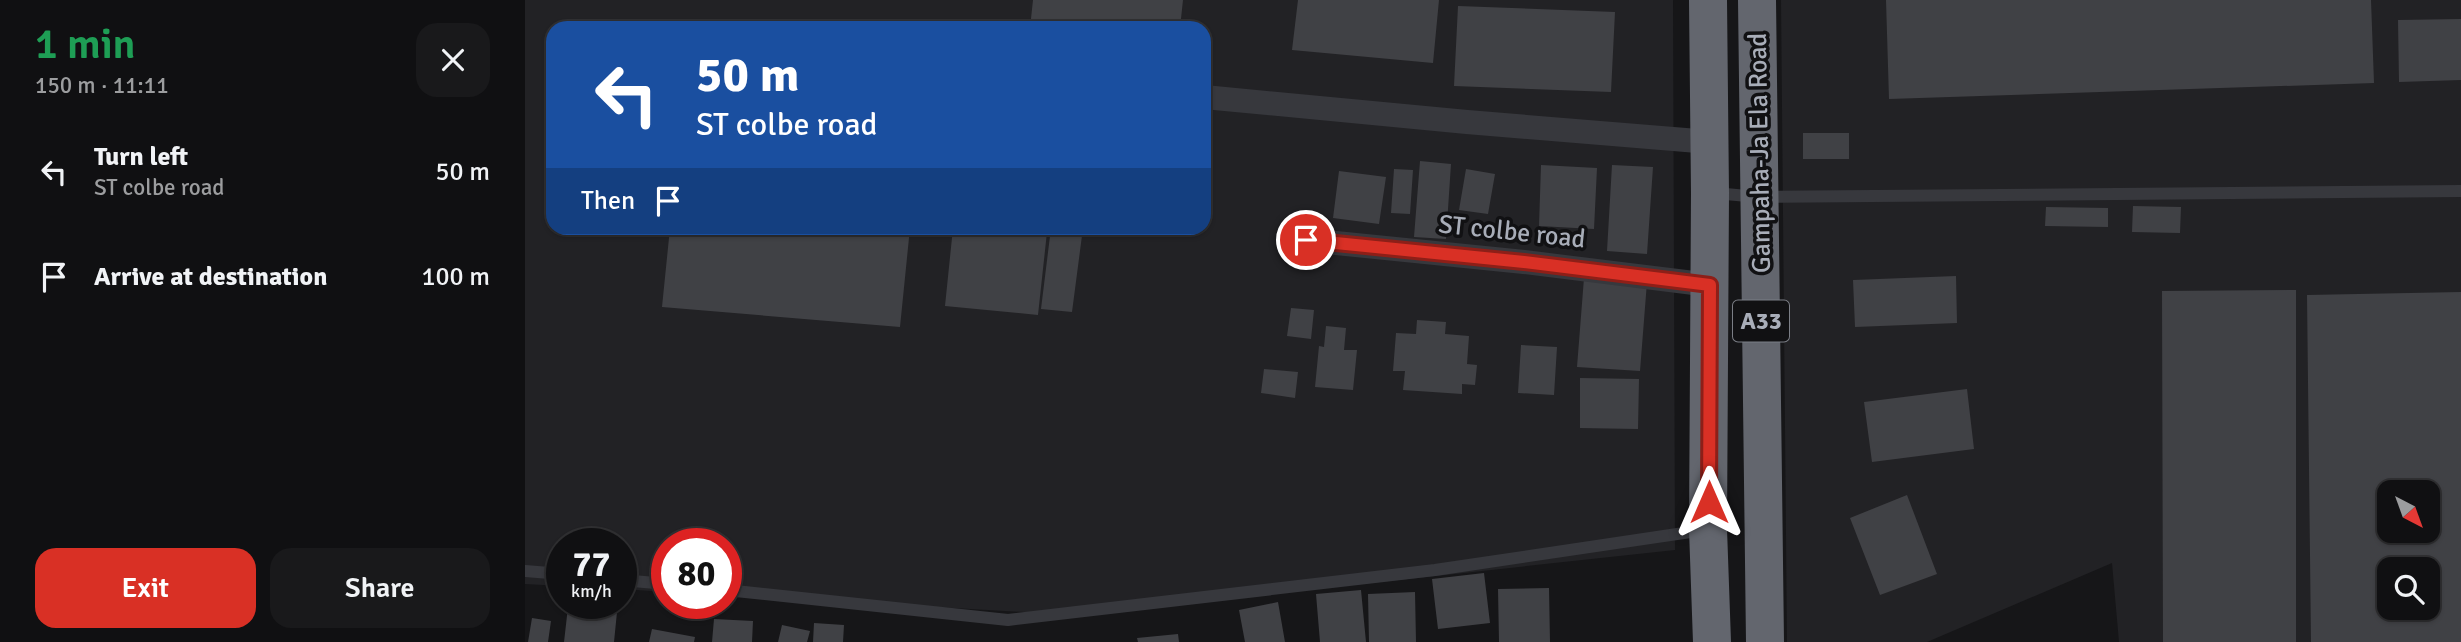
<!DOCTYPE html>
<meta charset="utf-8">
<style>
body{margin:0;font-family:Signika,sans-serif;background:#19191b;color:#f1f3f6;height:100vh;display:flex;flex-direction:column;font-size:26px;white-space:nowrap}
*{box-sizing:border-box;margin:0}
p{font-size:23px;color:#9c9d9f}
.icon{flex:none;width:38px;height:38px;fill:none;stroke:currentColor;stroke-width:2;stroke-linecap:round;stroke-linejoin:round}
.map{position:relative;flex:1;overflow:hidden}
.sheet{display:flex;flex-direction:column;background:#101012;width:525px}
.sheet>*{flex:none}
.top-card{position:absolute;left:21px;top:21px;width:665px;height:214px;border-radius:21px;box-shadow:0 2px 5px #0004,0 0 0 2px #303032;background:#1a4fa0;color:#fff;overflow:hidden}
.needle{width:46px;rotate:139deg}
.buttons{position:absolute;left:1852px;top:480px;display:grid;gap:14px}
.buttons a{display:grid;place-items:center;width:63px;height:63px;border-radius:14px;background:#101012;box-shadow:0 2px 5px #0004,0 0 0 2px #303032;font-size:35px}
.speed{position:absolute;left:21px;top:528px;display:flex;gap:14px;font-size:35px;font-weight:700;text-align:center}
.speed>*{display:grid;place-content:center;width:91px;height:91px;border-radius:50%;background:#101012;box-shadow:0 2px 5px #0004,0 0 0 2px #303032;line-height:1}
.speed small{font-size:18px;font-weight:400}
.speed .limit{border:10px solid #d22;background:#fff;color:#111}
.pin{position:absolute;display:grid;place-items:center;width:60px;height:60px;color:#fff;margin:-30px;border:4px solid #fff;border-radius:50%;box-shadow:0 2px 7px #0007}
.me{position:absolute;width:77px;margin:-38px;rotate:0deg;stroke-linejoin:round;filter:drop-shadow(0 0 5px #0008)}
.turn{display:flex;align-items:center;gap:24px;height:147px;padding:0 35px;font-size:32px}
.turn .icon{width:91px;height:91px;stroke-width:2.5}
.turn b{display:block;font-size:49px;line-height:60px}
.then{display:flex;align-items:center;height:66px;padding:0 35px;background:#0003;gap:14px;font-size:26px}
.round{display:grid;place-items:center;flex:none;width:74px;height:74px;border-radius:21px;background:#19191b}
.overview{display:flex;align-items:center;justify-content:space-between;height:119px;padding:0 35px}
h1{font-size:42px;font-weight:600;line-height:52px;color:#1e9e55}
.action{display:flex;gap:14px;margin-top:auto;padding:14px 35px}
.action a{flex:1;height:80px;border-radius:21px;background:#d93025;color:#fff;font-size:28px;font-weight:600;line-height:80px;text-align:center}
.action a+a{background:#19191b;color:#f1f3f6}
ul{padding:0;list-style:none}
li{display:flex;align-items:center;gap:21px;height:105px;padding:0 35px}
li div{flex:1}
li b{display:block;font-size:26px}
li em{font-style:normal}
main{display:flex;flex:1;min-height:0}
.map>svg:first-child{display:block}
.built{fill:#222225;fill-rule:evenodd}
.building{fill:#404145;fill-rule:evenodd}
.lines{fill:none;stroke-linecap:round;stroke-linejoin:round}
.lane{stroke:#37383d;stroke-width:12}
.street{stroke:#37383d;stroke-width:24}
.highway{stroke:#63666e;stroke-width:38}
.route-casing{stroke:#8d1f18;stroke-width:18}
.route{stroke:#d93025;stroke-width:12}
.labels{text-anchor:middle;stroke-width:7;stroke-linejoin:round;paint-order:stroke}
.shield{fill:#111113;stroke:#7b7e86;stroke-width:2}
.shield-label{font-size:24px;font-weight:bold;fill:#a8adb8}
.street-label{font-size:26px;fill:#a8adb8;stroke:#111113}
</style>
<main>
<section class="sheet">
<div class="overview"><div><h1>1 min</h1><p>150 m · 11:11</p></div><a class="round"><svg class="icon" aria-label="close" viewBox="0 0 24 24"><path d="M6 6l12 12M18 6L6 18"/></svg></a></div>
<ul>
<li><svg class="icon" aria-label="left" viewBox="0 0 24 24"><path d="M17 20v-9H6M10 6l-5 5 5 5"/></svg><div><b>Turn left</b><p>ST colbe road</p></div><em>50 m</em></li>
<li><svg class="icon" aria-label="arrive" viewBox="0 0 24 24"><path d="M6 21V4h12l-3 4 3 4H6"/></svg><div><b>Arrive at destination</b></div><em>100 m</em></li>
</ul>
<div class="action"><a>Exit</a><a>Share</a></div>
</section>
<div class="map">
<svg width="1936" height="642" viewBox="0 0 1936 642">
<rect width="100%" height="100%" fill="#161618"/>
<path class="built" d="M0,0H1148L1150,550L550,615L201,595V544H142V592L96,589V544H37V586L0,584ZM28,28H679V228H28Z
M1256,0H1936V642H1594L1587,563L1402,642H1262ZM1864,492H1902V530H1864ZM1864,569H1902V607H1864Z"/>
<path class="building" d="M508,0H658L655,28H505Z
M773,0H914L908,63L767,50Z
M1361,0H1846L1849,83L1364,99Z
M933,6L1090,12L1086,92L929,86Z
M1936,19V80L1874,82L1873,20Z
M1278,133H1324V159H1278Z
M895,161L926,164L921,239L889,237Z
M1016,165L1072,168L1069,229L1014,226Z
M1087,165L1128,167L1122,254L1082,251Z
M869,169L888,170L885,214L866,213Z
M941,169L970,174L963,214L934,210Z
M814,171L861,177L854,224L808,218Z
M1608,206L1656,207L1655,233L1607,232Z
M1521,207L1583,208V227L1520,226Z
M145,228H385L375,327L137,307Z
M428,228H479L522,232L513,315L420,306Z
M526,228H558L547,312L516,309Z
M1431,276L1432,323L1330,327L1328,280Z
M1059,278L1122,282L1115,371L1052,367Z
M1771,290V642H1638L1637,291Z
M1936,292V642H1786L1782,295ZM1864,492H1902V530H1864ZM1864,569H1902V607H1864Z
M766,308L789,310L786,339L762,336Z
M892,320L921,322L920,334L944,336L942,364L952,365L950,385L937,384V394L878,390L880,371H868L871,333L891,334Z
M801,326L821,328L819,350H832L828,390L790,387L794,346L799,347Z
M996,345L1032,347L1029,395L993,393Z
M739,369L773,372L770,398L736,393Z
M1055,378L1114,379L1113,429L1055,428Z
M1442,389L1449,449L1347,462L1339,402Z
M1382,495L1412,574L1355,595L1325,518Z
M959,573L965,623L913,629L907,579Z
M1024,588L1025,642H974L973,589Z
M836,590L841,642H795L791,594Z
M890,592L891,642H844L843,594Z
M753,602L760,642H720L714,610Z
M43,607L92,612L89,642H39Z
M7,618L26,621L23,642H3Z
M189,619L228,621L227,642H187Z
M289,623L319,625L318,642H288Z
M257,625L285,631L282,642H253Z
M127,629L170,637L169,642H124Z
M653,634L654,642H613L612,638Z"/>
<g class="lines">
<path class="lane" d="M1189,193L1234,197L1936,191
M0,571L37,574
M96,580L142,584
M201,590L483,620L910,570L1179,530"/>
<path class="street" d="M679,97L942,122L1185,142
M781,240L999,262L1185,285"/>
<path class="highway" d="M1183,0L1185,193L1183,529L1187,642
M1232,0L1240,642"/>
</g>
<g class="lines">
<defs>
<path id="route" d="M781,240L999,262L1185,285L1184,502"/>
</defs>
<use href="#route" class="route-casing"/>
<use href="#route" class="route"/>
</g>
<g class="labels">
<rect class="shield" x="1208" y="300.5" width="56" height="41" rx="5"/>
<g class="shield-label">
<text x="1236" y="329">A33</text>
</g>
<g class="street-label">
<text transform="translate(1234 153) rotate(-91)" y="9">Gampaha-Ja Ela Road</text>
<text transform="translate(987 231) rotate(6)" y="9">ST colbe road</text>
</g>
</g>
</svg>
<div class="buttons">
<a><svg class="needle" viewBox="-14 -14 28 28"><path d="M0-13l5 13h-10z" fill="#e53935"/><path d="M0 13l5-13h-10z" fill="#9c9d9f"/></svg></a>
<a><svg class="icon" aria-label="search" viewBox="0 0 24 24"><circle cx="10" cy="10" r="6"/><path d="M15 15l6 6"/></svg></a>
</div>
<div class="speed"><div>77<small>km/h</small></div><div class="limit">80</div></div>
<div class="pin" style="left:781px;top:240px;background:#d93025"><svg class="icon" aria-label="arrive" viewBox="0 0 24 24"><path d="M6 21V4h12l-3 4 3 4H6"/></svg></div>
<svg class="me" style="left:1184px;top:502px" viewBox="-20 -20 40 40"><path d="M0-17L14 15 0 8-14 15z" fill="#d93025" stroke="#fff" stroke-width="4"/></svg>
<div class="top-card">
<div class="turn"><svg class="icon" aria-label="left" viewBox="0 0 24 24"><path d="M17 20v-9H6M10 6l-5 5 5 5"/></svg><div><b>50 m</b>ST colbe road</div></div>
<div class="then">Then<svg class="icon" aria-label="arrive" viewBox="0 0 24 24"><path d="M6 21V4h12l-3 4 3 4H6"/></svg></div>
</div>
</div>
</main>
